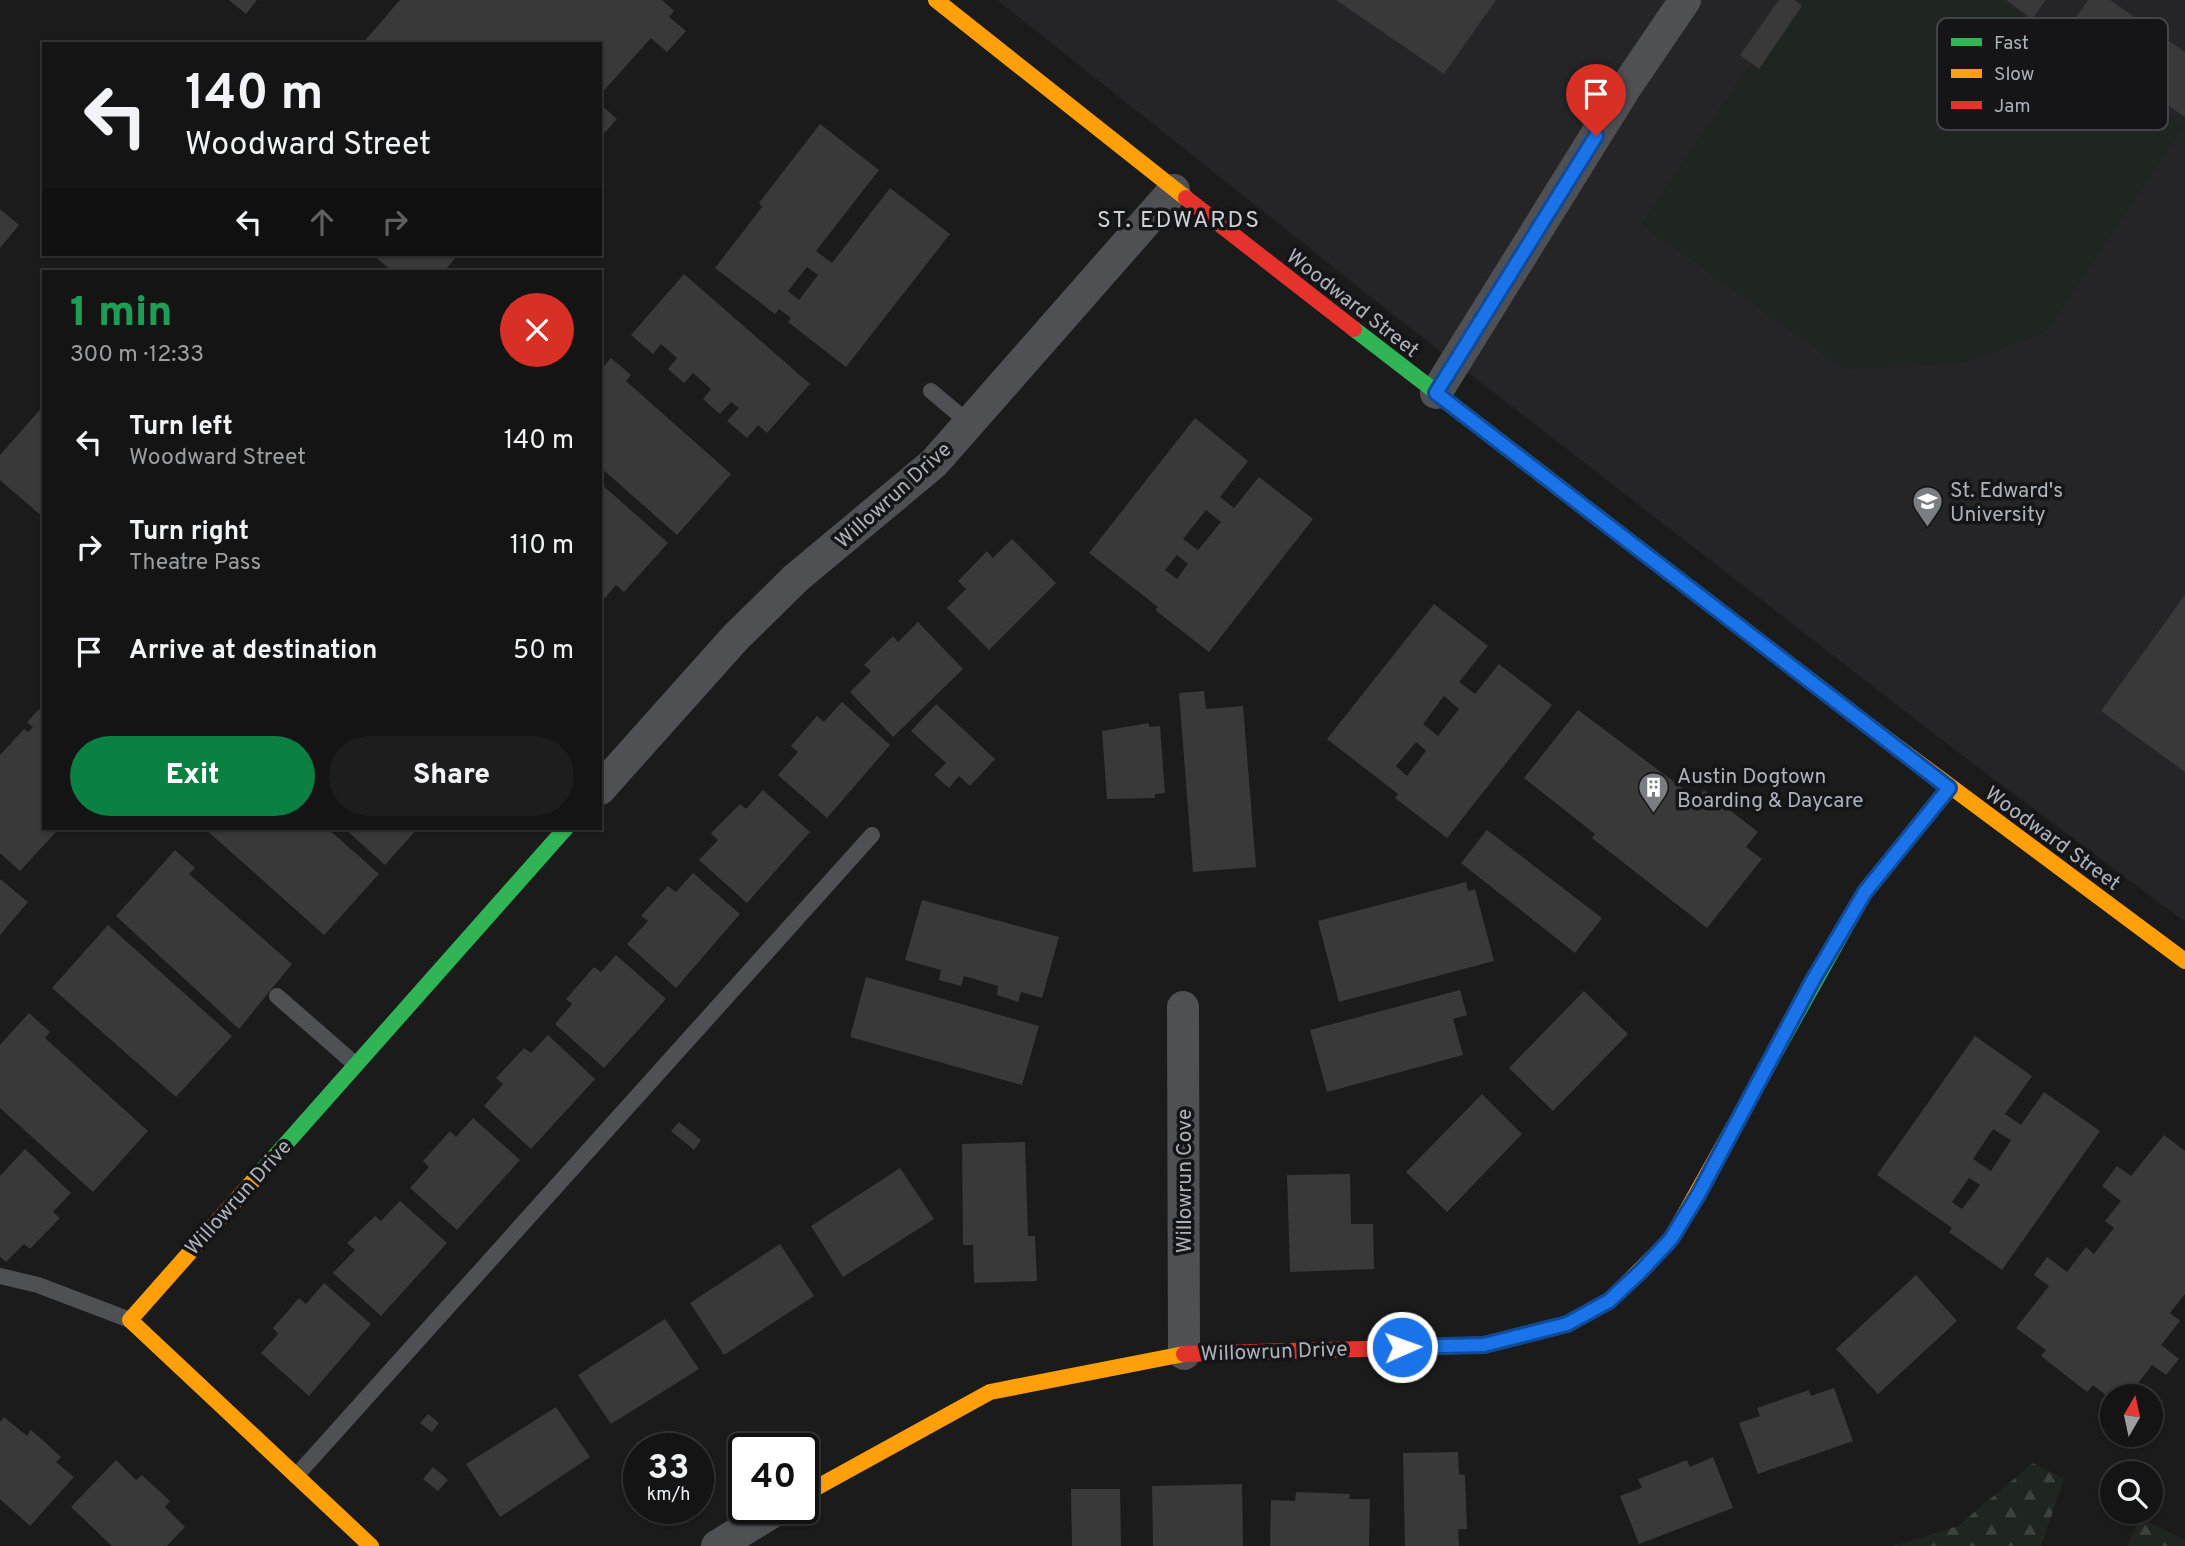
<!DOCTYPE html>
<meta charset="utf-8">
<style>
body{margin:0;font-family:Overpass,sans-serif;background:#1d1d1d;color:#f1f3f6;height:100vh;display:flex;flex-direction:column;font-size:26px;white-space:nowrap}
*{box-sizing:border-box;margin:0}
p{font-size:23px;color:#9d9ea0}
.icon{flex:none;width:38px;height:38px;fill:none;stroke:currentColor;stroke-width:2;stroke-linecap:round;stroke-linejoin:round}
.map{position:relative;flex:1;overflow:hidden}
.details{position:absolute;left:42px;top:270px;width:560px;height:560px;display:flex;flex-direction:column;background:#141414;border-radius:0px;box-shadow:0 2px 5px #0004,0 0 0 2px #333334}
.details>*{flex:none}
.hud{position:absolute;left:42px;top:42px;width:560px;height:214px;border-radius:0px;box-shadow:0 2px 5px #0004,0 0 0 2px #333334;background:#141414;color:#f1f3f6;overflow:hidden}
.needle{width:46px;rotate:9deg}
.tools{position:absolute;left:2100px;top:1384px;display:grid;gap:14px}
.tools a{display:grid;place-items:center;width:63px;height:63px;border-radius:50%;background:#141414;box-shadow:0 2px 5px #0004,0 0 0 2px #333334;font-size:35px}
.speed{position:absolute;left:623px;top:1433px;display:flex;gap:14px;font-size:35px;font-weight:700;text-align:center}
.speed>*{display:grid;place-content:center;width:91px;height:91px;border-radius:50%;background:#141414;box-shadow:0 2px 5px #0004,0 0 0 2px #333334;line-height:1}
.speed small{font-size:18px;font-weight:400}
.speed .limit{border:4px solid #111;border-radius:10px;background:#fff;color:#111}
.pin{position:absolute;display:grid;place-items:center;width:60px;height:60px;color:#fff;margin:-72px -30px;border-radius:50% 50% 50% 0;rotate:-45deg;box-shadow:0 0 7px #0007}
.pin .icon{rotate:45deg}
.me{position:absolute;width:77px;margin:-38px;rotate:88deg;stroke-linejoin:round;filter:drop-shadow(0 0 5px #0008)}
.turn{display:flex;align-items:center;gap:24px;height:147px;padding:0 28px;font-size:32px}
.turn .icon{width:91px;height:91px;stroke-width:2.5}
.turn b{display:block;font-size:49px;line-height:60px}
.lanes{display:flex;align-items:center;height:66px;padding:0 28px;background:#0003;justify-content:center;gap:35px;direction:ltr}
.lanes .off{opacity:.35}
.round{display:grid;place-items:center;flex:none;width:74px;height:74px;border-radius:37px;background:#1d1d1d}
.head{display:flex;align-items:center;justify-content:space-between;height:119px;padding:0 28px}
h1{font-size:42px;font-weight:800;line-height:52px;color:#1e9e55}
.primary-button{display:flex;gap:14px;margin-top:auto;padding:14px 28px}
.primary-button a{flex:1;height:80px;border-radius:42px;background:#0b8043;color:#fff;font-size:28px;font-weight:800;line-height:80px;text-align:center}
.primary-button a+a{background:#1d1d1d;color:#f1f3f6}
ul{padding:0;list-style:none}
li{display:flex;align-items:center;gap:21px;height:105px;padding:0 28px}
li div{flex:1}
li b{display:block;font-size:26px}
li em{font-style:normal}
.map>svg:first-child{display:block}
.built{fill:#252528}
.forest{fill:url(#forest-firs)}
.park{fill:#1f2520}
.building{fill:#39393a;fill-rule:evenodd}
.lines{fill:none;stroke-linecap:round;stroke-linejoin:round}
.lane{stroke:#4f5054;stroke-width:16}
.street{stroke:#4f5054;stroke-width:32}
.fast{stroke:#30b455;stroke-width:16}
.slow{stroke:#ff9f0a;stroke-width:16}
.jam{stroke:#e5322d;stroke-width:16}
.route-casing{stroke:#114b97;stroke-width:18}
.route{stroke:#1a73e8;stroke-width:12}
.labels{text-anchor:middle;stroke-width:7;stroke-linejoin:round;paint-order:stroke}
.street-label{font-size:21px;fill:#adb2ba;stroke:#151517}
.poi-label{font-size:21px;fill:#adb2ba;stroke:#151517;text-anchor:start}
.neighbourhood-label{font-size:23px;letter-spacing:2px;fill:#ced1d7;stroke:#151517}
.key{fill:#151517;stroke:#434448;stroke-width:2}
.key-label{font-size:19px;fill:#adb2ba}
</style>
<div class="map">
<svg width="2185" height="1546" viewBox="0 0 2185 1546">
<defs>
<pattern id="forest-firs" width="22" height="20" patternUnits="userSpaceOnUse" patternTransform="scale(1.75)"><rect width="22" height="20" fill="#1f2520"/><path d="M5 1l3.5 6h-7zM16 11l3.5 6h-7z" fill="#3d423e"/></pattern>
</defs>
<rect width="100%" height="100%" fill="#1b1b1b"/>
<path class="built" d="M997,0H2185V922L1959,753L1381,305Z"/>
<path class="forest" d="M2033,1463L2064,1479L2041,1546H1894L1958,1526Z
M2139,1517L2185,1540V1546H2128Z"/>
<path class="park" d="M1794,0H2000L2183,126L2045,333L1963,363L1845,369L1641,224Z"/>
<path class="building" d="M229,0H257L246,14Z
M400,0H662L674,11L669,17L686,31L667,52L651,38L600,95V44H362Z
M1336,0H1496L1444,74Z
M1779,0H1795L1802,6L1759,69L1740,55Z
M2006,0H2046L2032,19Z
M2088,0H2110L2185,52V117L2065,34Z
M600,104L617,119L600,138Z
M820,124L879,170L816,251L832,263L890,188L950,234L846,367L788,322L791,318L779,309L775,314L715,268L762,207L759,203ZM807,267L818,275L799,300L788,291Z
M0,209L19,225L0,248Z
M372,254H459L444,271H392Z
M684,274L810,384L767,433L758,425L747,438L727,421L739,408L731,402L720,414L703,399L711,389L693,373L684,383L668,369L677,358L661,344L653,354L631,335Z
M611,358L631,375L626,381L731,474L677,535L600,467V370Z
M44,405V518L0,480V455Z
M1195,418L1248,461L1220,497L1234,508L1259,477L1313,519L1209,652L1155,610L1158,607L1089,553ZM1206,510L1221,522L1198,550L1183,539ZM1177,555L1188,564L1177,579L1165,570Z
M600,483L668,543L624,592L616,585L605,598L600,594Z
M1012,539L1056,583L989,650L947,608L966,589L958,581L987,551L993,558Z
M2185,595V772L2101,711Z
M1434,604L1488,646L1459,682L1475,694L1499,664L1552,705L1447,838L1395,798L1398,794L1327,739ZM1444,696L1459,709L1438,736L1423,724ZM1416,742L1426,751L1407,776L1396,766Z
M918,622L963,669L893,737L850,692L871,671L864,665L893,636L898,642Z
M1204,691L1206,709L1243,706L1256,867L1193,872L1179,693Z
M842,702L890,745L827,818L778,775L798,752L791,746L817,716L824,722Z
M936,704L995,759L970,786L959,776L949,788L934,775L946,763L911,731Z
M39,709L44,713V828H56V832L20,871L0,853V755L24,729L28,732L33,727L27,722Z
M1578,710L1697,799L1704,790L1758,832L1746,847L1762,859L1707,928L1592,838L1595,834L1524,778Z
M1149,723V727L1160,726L1165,793L1155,794V798L1107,799L1102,731Z
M763,790L810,832L747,903L699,860L718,840L711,833L740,804L746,809Z
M204,828H327L379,874L324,935Z
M344,828H418L385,865Z
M1487,830L1602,918L1575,953L1461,863Z
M175,850L195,868L189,874L292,964L239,1029L116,916Z
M693,873L740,914L676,988L627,944L648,921L641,916L668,886L676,892Z
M0,879L28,902L0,935Z
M1466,882L1468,891L1475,889L1494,961L1339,1002L1318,921Z
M922,900L1059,937L1042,998L1021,992L1018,1002L997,995L998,986L964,976L961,986L939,980L941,970L905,960Z
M108,925L232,1036L176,1097L52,988Z
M616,955L666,999L604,1068L555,1024L572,1004L566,999L594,967L601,972Z
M866,977L1039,1026L1022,1085L850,1037Z
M1460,990L1467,1015L1453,1019L1463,1055L1327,1092L1310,1030Z
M1584,991L1628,1034L1553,1111L1509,1068Z
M29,1013L50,1032L45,1038L148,1131L93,1192L0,1108V1045Z
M548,1035L595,1079L531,1149L484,1106L503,1084L496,1078L524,1048L531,1053Z
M1975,1036L2032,1076L2005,1114L2021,1125L2044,1092L2100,1131L2002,1270L1949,1232L1952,1228L1877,1175ZM1993,1129L2011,1140L1991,1171L1973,1159ZM1969,1178L1980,1185L1962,1209L1952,1202Z
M1482,1094L1522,1134L1447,1212L1406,1172Z
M473,1118L520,1160L457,1230L410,1188L429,1167L423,1161L450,1131L456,1137Z
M679,1122L701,1140L694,1150L671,1131Z
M2164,1135L2185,1151V1294L2170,1313L2180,1321L2161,1345L2179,1359L2166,1375L2152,1365L2128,1396H2112V1400L2093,1385L2087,1392L2041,1356L2046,1350L2016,1328L2049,1286L2034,1275L2047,1257L2067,1272L2086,1247L2094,1254L2114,1228L2105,1221L2121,1201L2102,1186L2117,1166L2131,1176Z
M1025,1142L1028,1236H1035L1037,1281L974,1283L973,1245H963L962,1144Z
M25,1149L71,1193L53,1212L60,1218L30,1249L24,1244L6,1262L0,1257V1176Z
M900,1168L934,1219L843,1277L811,1226Z
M1350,1174L1351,1224H1373L1374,1269L1290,1272L1287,1175Z
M400,1201L447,1243L381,1316L333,1273L355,1250L347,1243L375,1216L381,1221Z
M780,1244L814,1296L724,1355L690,1303Z
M1916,1275L1957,1321L1878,1394L1836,1349Z
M324,1283L371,1324L309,1396L261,1353L278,1334L273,1328L299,1298L306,1304Z
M665,1319L699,1369L611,1424L578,1375Z
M1834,1388L1853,1441L1758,1474L1739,1423L1760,1416L1757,1408L1809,1390L1811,1396Z
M556,1407L590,1457L500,1517L466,1464Z
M428,1414L439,1423L432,1432L420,1423Z
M4,1417L27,1436L31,1430L46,1443L61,1457L56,1462L74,1477L30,1526L0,1499V1422Z
M1458,1452L1459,1474L1465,1475L1467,1529H1458L1459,1546H1405L1403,1453Z
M1713,1457L1733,1508L1639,1544L1620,1496L1642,1488L1638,1479L1687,1460L1690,1467Z
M116,1460L136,1480L142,1475L170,1501L165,1507L185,1527L167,1546H112L71,1507Z
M433,1467L448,1480L438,1491L423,1479Z
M1242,1484L1243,1546H1153L1152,1486Z
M1071,1489H1120L1121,1546H1072Z
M1296,1492L1350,1494L1349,1499H1370L1369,1546H1270L1271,1500L1295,1501Z"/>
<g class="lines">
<path class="lane" d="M931,391L969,423
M277,996L356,1065
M0,1276L38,1285L130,1320
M296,1476L872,835"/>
<path class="street" d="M1436,393L1624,90L1685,0
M600,789L735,638L796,578L934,463L1174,190
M1183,1007L1184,1354
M717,1546L779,1508"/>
<path class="fast" d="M1354,329L1880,734
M1742,1112L1865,892L1949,787
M253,1181L566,828"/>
<path class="slow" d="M936,0L1186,198
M1880,734L2185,961
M253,1181L130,1320L371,1546
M1400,1348L1484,1345L1567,1324L1609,1301L1671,1239L1742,1112
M803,1495L990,1392L1184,1354"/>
<path class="jam" d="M1186,198L1354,329
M1184,1354L1400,1348"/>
</g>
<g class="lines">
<defs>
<path id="route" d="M1402,1347L1484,1345L1567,1324L1609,1301L1641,1271L1671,1239L1698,1195L1813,980L1865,892L1949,788L1436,393L1596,136"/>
</defs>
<use href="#route" class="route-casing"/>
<use href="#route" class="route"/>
</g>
<defs>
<symbol id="university-pin" viewBox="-11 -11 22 30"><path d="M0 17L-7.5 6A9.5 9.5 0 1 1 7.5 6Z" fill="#7a7d82" stroke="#151517"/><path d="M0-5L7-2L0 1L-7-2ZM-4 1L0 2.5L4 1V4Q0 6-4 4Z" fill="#fff"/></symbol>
<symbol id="building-pin" viewBox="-11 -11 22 30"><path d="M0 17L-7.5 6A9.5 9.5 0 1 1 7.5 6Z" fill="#7a7d82" stroke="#151517"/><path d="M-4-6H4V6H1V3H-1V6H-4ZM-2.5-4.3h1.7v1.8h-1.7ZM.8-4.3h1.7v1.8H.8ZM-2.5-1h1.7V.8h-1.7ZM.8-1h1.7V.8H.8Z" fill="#fff"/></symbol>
</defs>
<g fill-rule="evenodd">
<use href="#university-pin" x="1910" y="484" width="35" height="47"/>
<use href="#building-pin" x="1636" y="770" width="35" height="47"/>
</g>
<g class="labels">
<g class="street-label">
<text transform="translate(1353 303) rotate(38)" y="7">Woodward Street</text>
<text transform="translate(893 495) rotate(-42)" y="7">Willowrun Drive</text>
<text transform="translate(2053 838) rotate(36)" y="7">Woodward Street</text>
<text transform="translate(1184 1181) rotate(-90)" y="7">Willowrun Cove</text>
<text transform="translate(238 1197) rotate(-48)" y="7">Willowrun Drive</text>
<text transform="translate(1274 1351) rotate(-2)" y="7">Willowrun Drive</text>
</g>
<g class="poi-label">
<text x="1950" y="497">St. Edward's<tspan x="1950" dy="24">University</tspan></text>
<text x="1677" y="783">Austin Dogtown<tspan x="1677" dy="24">Boarding &amp; Daycare</tspan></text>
</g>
<g class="neighbourhood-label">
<text x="1179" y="227">ST. EDWARDS</text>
</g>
</g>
<rect x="1937" y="18" width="231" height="112" rx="10" class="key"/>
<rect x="1951" y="38" width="31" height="8" fill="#30b455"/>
<rect x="1951" y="69" width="31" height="9" fill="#ff9f0a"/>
<rect x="1951" y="101" width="31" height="8" fill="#e5322d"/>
<g class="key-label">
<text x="1994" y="49">Fast</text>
<text x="1994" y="80">Slow</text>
<text x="1994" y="112">Jam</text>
</g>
</svg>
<div class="tools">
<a><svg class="needle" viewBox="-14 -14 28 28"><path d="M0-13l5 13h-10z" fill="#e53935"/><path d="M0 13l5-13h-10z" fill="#9d9ea0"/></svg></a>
<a><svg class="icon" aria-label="search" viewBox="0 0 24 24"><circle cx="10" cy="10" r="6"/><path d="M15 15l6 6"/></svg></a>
</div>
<div class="speed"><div>33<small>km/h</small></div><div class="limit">40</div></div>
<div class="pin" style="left:1596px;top:136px;background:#d93025"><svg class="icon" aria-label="arrive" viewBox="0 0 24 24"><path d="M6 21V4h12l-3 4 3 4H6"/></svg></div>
<svg class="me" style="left:1402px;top:1347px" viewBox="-20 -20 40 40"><circle r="17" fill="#1a73e8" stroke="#fff" stroke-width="3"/><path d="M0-11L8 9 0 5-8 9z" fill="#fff"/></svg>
<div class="hud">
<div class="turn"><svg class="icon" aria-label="left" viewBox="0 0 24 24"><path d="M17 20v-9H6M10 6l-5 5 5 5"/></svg><div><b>140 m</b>Woodward Street</div></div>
<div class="lanes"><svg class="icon" aria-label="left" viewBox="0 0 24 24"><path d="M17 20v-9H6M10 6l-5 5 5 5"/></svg><svg class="icon off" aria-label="ahead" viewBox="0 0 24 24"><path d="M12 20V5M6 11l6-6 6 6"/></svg><svg class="icon off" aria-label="right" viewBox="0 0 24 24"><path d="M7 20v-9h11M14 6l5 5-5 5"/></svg></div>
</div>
<section class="details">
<div class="head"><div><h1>1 min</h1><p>300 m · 12:33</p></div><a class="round" style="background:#d93025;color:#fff"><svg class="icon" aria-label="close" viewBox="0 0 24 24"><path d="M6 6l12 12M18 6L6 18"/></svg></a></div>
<ul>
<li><svg class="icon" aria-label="left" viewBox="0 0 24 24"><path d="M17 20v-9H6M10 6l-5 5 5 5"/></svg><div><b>Turn left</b><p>Woodward Street</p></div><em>140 m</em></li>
<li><svg class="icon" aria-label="right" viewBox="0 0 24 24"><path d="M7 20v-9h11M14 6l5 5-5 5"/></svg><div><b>Turn right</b><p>Theatre Pass</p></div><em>110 m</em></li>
<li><svg class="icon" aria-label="arrive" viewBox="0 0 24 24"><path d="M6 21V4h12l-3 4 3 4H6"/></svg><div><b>Arrive at destination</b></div><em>50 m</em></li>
</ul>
<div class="primary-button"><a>Exit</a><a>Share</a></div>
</section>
</div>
